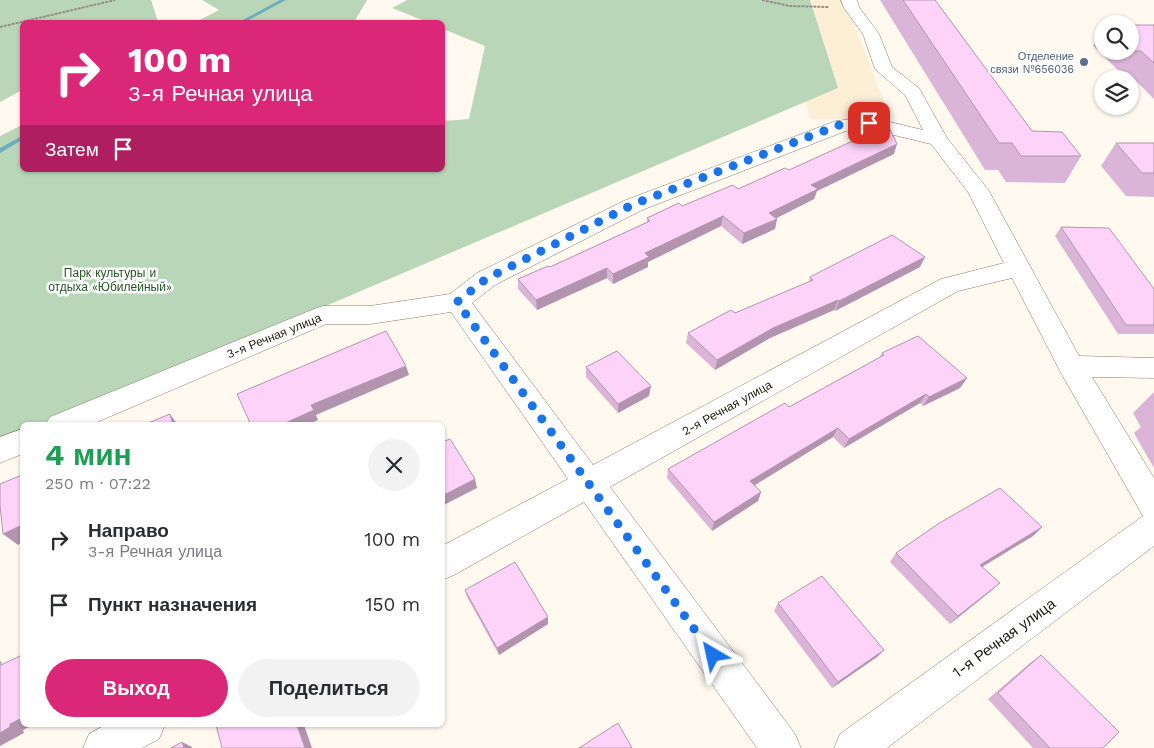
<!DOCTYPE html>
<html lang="ru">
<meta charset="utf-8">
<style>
body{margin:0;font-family:"Work Sans",sans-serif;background:#f2f2f3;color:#2b2b33;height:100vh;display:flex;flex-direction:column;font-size:19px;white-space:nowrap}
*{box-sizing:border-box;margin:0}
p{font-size:16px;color:#7c7c81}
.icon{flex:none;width:28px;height:28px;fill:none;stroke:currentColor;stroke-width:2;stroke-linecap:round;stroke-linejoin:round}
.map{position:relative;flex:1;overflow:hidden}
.drawer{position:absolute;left:20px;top:422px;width:425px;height:305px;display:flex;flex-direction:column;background:#fff;border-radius:8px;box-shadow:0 1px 4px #0004}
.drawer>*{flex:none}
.hud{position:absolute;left:20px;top:20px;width:425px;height:152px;border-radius:8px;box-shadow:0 1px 4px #0004;background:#db2777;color:#fff;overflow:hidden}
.buttons{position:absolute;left:1094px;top:15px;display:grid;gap:10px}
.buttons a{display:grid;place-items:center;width:45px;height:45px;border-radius:50%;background:#fff;box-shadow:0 1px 4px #0004;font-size:25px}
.pin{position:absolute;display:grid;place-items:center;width:42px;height:42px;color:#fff;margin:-21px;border-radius:10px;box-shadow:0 2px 8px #0006}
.me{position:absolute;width:55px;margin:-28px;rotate:324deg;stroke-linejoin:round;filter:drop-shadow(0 0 4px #0008)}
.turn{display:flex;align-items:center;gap:18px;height:105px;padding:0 25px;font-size:22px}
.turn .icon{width:65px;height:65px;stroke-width:2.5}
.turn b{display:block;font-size:35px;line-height:42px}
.then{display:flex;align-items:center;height:48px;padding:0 25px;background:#0003;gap:10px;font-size:19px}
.round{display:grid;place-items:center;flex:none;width:52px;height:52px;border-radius:26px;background:#f2f2f3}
.overview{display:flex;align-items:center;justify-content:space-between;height:85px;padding:0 25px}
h1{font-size:30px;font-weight:700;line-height:38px;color:#1e9e55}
.action{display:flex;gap:10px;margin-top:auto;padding:10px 25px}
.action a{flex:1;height:58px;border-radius:30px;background:#db2777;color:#fff;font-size:20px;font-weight:700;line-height:58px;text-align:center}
.action a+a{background:#f2f2f3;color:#2b2b33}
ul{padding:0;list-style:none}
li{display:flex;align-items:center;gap:15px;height:65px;padding:0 25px}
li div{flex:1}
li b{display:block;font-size:19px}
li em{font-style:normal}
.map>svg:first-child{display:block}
.built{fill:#fdefd6}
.green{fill:#bad6b9}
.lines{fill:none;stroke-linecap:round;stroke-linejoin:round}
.stream{fill:#6dafbc;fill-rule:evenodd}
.minor-casing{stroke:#887c66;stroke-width:1}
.path{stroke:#948f86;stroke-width:2;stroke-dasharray:3 1;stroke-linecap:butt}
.minor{fill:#fff;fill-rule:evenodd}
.wall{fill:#dab5d7}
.shaded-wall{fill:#b294af}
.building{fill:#fed3fa;stroke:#b294af}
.route{stroke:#1a73e8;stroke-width:9;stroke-dasharray:0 16.2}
.service-dot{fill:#5c6f8a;stroke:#fff;stroke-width:2}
.labels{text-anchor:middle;stroke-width:5;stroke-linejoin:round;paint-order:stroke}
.far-service-label{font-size:11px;fill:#4e5e75;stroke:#fff;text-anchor:end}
.park-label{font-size:12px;fill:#225723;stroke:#fff}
.street-label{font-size:12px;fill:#1a160d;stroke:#fff}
.near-street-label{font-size:15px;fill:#1a160d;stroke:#fff}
</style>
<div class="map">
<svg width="1154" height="748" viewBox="0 0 1154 748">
<rect width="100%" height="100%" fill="#fff9f0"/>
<path class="built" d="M785,0H845L891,119H811L797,79Z"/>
<path class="green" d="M0,0H151L158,22H22V90L0,102Z
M202,0H367L354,22H196L219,10Z
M407,0H810L838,88L46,425H22V435L0,444V136L22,125V170H442L443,121L469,119L485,46L443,29L442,22H427L392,8Z"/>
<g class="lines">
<path class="stream" d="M280,0H286L245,22H239Z
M22,136V140L0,153V148Z"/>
<defs>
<path id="minor" d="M841,0H857L859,7L879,34L892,67L919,88L947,138L989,191L1079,356L1154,358V378L1092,377L1154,478V546L887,748H834L840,734L1143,516L1061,373L1012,278L958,291L610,487L795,734L801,748H757L584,502L454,575L442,580V546L568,479L451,312L370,324H326L90,425H45L50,417L314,309L323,306H370L450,294L477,273L626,200L836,121L869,117L923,130L905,95L875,69L863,34L844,8ZM869,129L931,144L968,192L1004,263L941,279L593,465L472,303L495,285L642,210L846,131Z
M22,429V454L0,463V437Z
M105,725H165L159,739L142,748H83L89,734Z"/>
</defs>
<use href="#minor" class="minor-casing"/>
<path class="path" d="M762,0L790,6L829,7
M0,27L115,0"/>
<use href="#minor" class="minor"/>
</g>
<path class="wall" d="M880,0H935L1032,131L1081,156L1065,183L1006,182L998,170H985Z
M1130,25H1154V99L1127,72H1120L1093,46L1102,30V51H1130Z
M1116,143H1154V197L1126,196L1101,166Z
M894,154L817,191L814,199L776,218L777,219L775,229L742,244L721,226L648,262V267L613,284L607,278L537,310L518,289V279L550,267L647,222V218L682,206L738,189L789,170Z
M1061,227L1154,289V334H1118L1055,236Z
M920,267L835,311L834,310L770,338L715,370L686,343L688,333L809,282L810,277Z
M882,353L967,378L960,388L923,406L920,403L844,448L833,437L754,485L761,492L758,501L712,531L667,478L668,469L789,407L879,358Z
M586,367L649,396L618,413L586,377Z
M1154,392V468L1134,433L1141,427L1133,413Z
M1042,527L1033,536L982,567L1000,583L950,624L890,562L896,553Z
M465,590L548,624L499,655L467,597Z
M778,603L884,650L877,657L832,688L774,611Z
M1041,655L1103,748H1033L988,699L1031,662Z"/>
<path class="shaded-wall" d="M897,144L894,154L817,191L814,199L767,223L769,213L811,185Z
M723,216L721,226L648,262V267L613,284V274L645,253Z
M777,219L775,229L742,244L744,233Z
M925,257L920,267L835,311L839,301Z
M607,268V278L537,310L536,300Z
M838,300L834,310L770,338L715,370L717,360L773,328Z
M406,366L409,375L316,415L318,420L307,425H281L311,405Z
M967,378L960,388L923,406L929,397Z
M651,386L649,396L618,413V404Z
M926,394L920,403L844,448L849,439Z
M170,414L178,425H173Z
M838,428L833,437L747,490L750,481Z
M475,479L477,488L442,506V496Z
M761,492L758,501L712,531L714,522Z
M22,525V542L18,545L3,534Z
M1042,527L1033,536L972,573L980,565Z
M1000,583L991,591L950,624L958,616Z
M548,617V624L499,655L497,648Z
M884,650L877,657L832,688L838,682Z
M22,718V725H33L23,730L24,733L0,746V733L10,724Z
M297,725H304L312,748H305Z
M182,742L192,747V748H184Z"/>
<path class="building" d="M903,0H935L1032,131L1062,132L1081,156H1021L1012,143H999Z
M1130,25H1154V63L1141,51H1134L1130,47Z
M888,125L897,144L811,185L818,189L769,213L777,219L744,233L723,216L645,253L649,257L613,274L607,268L536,300L518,279L548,266L550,267L650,221L647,218L679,203L682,206L733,185L738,189L785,168L789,170Z
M1116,143H1154V173H1142Z
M1061,227L1109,228L1154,289V325H1126Z
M892,235L925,257L839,301L838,300L773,328L717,360L688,333L731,310L735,313L813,280L810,277Z
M386,331L406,366L311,405L314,410L281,425H251L237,394Z
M918,336L967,378L929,397L926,394L849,439L838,428L750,481L761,492L714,522L668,469L785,403L789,407L884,355L882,353Z
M617,351L651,386L618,404L586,367Z
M170,414L173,425H143Z
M450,439L475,479L442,496V442Z
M22,475V525L3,534L0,505V484Z
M1000,488L1042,527L980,565L1000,583L958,616L896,553L938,524Z
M515,562L548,617L497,648L465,590Z
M822,576L884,650L838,682L778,603Z
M22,655V718L10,724V727L0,733V662H1V665Z
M1041,655L1119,732L1103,748H1050L998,693Z
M618,723L632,748H579Z
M216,725H297L305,748H222Z
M182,742L184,748H171Z"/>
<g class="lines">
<path class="route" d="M713,655L457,302L486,279L634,204L842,124L869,123"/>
</g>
<circle class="service-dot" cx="1084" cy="62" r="5"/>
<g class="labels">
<g class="far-service-label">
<text x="1074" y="60">Отделение<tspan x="1074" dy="13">связи №656036</tspan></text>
</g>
<g class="park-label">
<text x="110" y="277">Парк культуры и<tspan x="110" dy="14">отдыха «Юбилейный»</tspan></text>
</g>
<g class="street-label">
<text transform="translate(274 336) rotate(-22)" y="4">3-я Речная улица</text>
<text transform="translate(727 408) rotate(-29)" y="4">2-я Речная улица</text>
</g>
<g class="near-street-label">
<text transform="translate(1004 638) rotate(-36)" y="5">1-я Речная улица</text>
</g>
</g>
</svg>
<div class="buttons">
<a><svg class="icon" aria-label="search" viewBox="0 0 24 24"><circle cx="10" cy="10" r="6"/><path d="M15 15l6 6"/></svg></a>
<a><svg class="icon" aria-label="layers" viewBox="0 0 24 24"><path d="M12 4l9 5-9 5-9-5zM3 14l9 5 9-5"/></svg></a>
</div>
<div class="pin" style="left:869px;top:123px;background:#d93025"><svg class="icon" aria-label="arrive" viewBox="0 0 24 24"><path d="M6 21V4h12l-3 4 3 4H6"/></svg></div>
<svg class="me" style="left:713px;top:655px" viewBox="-20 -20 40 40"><path d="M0-17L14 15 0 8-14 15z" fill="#1a73e8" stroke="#fff" stroke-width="4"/></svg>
<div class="hud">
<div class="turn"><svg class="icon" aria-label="right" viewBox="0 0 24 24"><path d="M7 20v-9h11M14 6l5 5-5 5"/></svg><div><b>100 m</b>3-я Речная улица</div></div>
<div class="then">Затем<svg class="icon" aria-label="arrive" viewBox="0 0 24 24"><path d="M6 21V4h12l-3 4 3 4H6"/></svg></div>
</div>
<section class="drawer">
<div class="overview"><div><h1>4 мин</h1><p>250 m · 07:22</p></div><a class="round"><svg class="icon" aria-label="close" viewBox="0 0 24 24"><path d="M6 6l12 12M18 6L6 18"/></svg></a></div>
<ul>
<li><svg class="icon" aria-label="right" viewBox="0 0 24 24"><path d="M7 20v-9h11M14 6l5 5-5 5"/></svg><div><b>Направо</b><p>3-я Речная улица</p></div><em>100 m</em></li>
<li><svg class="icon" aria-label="arrive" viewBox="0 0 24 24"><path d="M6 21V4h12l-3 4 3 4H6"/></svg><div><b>Пункт назначения</b></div><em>150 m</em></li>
</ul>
<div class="action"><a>Выход</a><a>Поделиться</a></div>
</section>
</div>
